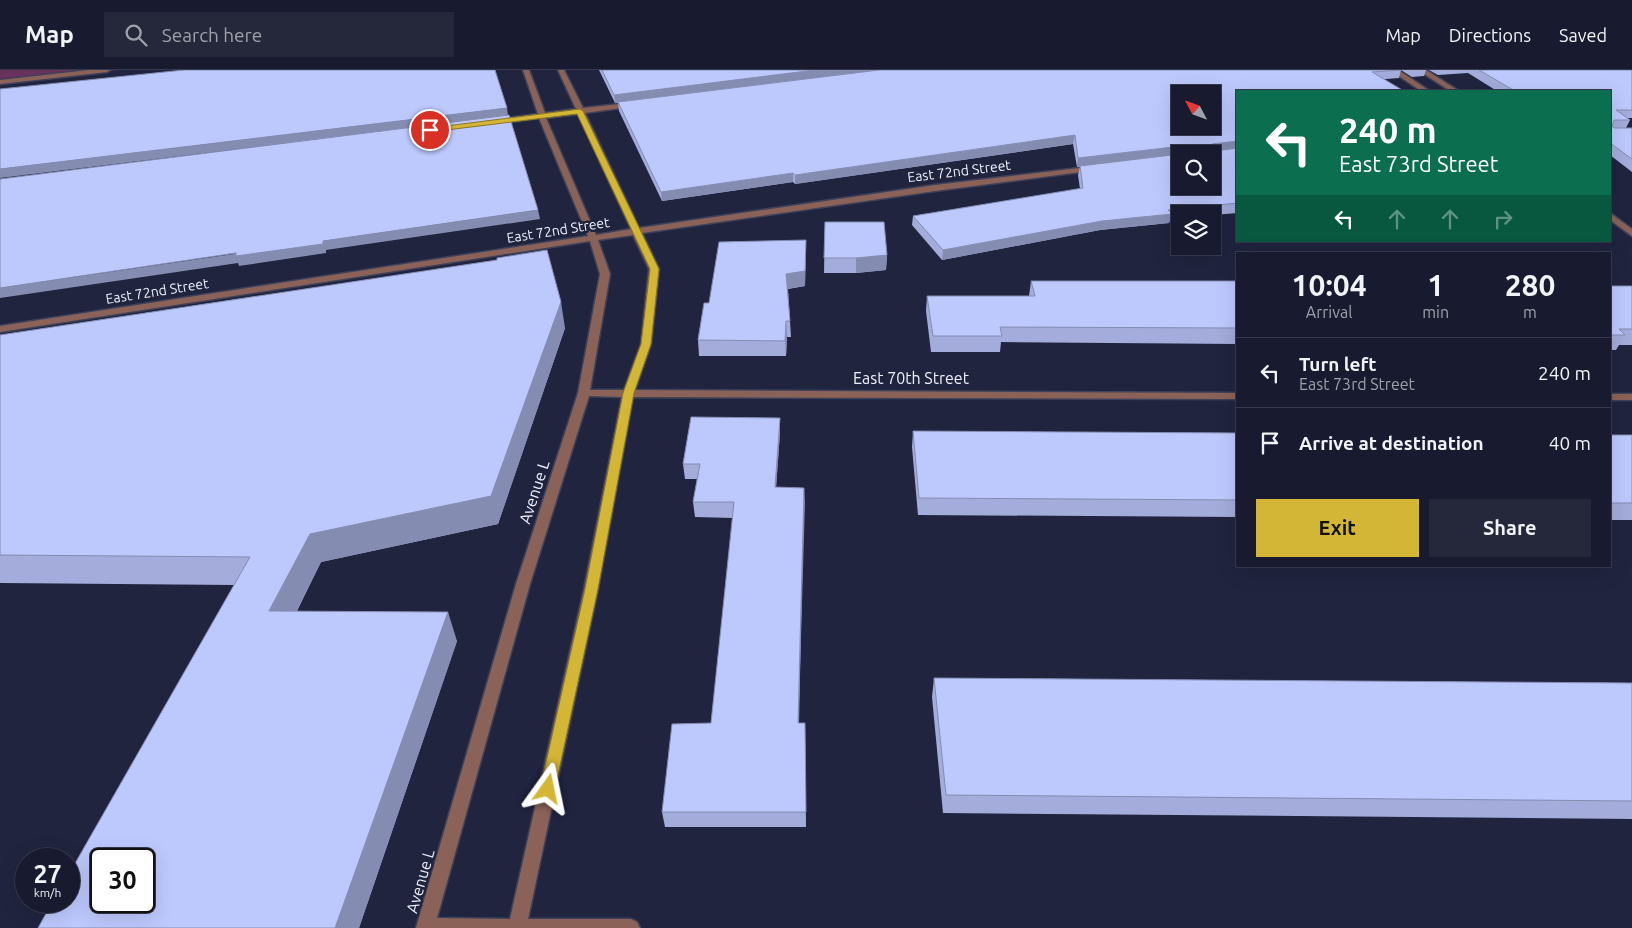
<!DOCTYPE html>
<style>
body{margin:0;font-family:Ubuntu,sans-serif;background:#25283b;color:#f1f3f6;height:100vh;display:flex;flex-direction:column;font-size:19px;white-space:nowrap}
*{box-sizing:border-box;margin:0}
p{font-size:16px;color:#9fa1aa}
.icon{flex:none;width:28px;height:28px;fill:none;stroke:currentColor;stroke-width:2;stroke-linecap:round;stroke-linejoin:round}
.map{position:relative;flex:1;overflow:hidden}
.panel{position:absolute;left:1236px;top:182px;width:375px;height:315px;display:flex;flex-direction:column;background:#181b2f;border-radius:0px;box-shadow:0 5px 20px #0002,0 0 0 1px #36394b}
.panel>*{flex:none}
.guide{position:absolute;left:1236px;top:20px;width:375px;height:152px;border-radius:0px;box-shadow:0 5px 20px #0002,0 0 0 1px #36394b;background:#0b6e4f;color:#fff;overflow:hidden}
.needle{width:32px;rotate:311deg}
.tools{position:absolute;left:1171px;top:15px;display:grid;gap:10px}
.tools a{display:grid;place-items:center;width:50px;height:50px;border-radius:0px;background:#181b2f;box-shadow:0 5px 20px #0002,0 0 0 1px #36394b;font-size:25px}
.speed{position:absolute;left:15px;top:778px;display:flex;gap:10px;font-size:25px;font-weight:700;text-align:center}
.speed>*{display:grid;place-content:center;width:65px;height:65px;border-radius:50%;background:#181b2f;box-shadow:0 5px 20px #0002,0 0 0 1px #36394b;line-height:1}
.speed small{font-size:12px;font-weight:400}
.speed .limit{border:2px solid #111;border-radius:8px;background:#fff;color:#111}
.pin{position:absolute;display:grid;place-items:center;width:42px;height:42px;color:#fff;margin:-21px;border:2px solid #fff;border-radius:50%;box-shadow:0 1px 5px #0007}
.me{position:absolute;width:55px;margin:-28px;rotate:12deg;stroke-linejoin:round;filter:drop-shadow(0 0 4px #0008)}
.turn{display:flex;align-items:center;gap:18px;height:105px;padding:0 20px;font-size:22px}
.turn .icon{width:65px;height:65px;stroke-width:2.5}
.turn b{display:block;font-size:35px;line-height:42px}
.lanes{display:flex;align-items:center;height:48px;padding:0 20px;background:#0003;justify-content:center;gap:25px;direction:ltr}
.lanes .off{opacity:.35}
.eta{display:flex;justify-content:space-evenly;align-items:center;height:85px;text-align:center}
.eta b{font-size:30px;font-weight:600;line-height:35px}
.action{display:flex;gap:10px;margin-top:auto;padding:10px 20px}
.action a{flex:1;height:58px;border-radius:0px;background:#d3b635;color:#111;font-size:20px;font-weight:600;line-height:58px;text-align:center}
.action a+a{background:#25283b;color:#f1f3f6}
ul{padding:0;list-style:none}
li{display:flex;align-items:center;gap:15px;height:70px;padding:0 20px;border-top:1px solid #36394b}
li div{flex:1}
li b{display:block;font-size:19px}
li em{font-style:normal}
header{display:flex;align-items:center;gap:30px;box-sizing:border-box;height:70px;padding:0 25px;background:#181b2f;border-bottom:1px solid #36394b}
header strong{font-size:24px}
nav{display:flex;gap:28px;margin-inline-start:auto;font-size:18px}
.search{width:350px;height:45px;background:#25283b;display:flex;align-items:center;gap:12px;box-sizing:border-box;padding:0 18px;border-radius:0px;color:#9fa1aa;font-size:19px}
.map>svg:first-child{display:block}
.green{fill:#69315d}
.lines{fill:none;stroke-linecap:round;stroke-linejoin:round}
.street-casing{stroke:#3d4159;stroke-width:3}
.street{fill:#8b6257;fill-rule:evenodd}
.wall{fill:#a3acda;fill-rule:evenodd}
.shaded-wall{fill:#848cb1}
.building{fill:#bdc8fd;stroke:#848cb1;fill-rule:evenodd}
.route{fill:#d3b635;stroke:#897622}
.labels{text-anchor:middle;stroke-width:5;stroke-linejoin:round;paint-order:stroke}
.far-street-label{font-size:14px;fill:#eef1fc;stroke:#20243f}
.street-label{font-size:16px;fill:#eef1fc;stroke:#20243f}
</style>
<header>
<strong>Map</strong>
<div class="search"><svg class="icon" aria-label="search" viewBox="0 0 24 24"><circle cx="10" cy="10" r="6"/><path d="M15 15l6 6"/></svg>Search here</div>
<nav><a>Map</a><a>Directions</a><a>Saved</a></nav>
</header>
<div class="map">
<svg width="1632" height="858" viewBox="0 0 1632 858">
<rect width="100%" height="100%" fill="#20243f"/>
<path class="green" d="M0,0H118L0,12Z"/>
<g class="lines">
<defs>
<path id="street" d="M89,0H110L107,2L0,14V10Z
M523,0H529L545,43L576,39L558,0H564L583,38L638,32V36H635L585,43L639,158L935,115L1096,96L1100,98L1096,100L935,121L642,163L659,199L651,274L635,320L1238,323V329L633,327L598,519L528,849H631L637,852L640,858H416L516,514L578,323L600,204L590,171L0,262V256L588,166L539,48L494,54L490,52L494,50L538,44ZM578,44L631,159L596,165L546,48ZM633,165L649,199L641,274L624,320H590L610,204L598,170ZM589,326L622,327L584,519L510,849L437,848L530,514Z
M1390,0H1398L1430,21H1421Z
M1418,0H1426L1459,21H1450Z
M1610,143L1632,159V166L1610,150Z
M1610,324H1632V330H1610Z"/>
</defs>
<use href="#street" class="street-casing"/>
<use href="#street" class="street"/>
</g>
<path class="wall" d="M599,0H1401L1399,8L1238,21V143L1212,145V144H1180V148L1170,149L1169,153L1100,160L942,190L912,155L913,146L1080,119L1078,105L1080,97H1077L1073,74L795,114L793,112L662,131L619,41L618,33H615ZM1180,84H1212L1180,116Z
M1401,0H1426L1424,6L1412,7Z
M1429,0H1632V48H1627L1630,50L1626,58H1632V102L1610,85V21H1497L1468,3L1438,5Z
M825,152L887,185L886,200L856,203H824Z
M806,170L805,216L788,219L791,267H787L786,286H699L698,270L709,233Z
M497,190L565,258L498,454L321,492L297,541L457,571L359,858H38L234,515L0,513V265Z
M1031,211H1238V274L1001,272L1000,282H931L926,241L927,226H1029Z
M1610,216H1632V275H1619L1616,280H1610Z
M780,348V363L776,417L804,418L799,653H805L806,757H665L662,742L711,653L733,448L695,447L693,432L697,409H685L683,394Z
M913,361L1238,363V447L918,445L912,377Z
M1610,365H1632V450H1610Z
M934,608L1632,613V749L943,743L932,627Z"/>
<path class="shaded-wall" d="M815,0H881L615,33L614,25Z
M507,38L508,46L0,108V99Z
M1075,65L1073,74L795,114V105Z
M1238,71V79L1209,83L1212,74Z
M1182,76L1180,85L1077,97L1078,88Z
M793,103V112L662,131L661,122Z
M538,140L540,149L326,180V183L239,196L238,193L0,228V218L323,171Z
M1172,144L1169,153L1100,160L942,190L943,180L1102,151Z
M806,170L805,216L787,219L786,204Z
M887,185L886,200L856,203V188Z
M561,232L565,258L498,454L321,492L282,569L269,541L310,464Z
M786,251L787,267L786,286L785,271Z
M780,348V363L775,433V417Z
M804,418L805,433L798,668V653Z
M448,542L457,571L359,858H335Z"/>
<path class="building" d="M184,0H495L507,38L0,99V19Z
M602,0H815L614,25Z
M879,0H1400L1372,2L1404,21H1238V71L1212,74L1214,81L1238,78V133L1168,140L1172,144L1102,151L943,180L913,146L1083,118L1080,96L1180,84V116H1212V84H1182L1184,78L1182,76L1078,88L1075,65L795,105L793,103L661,122L618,32ZM1180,24H1212V56H1180Z
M1479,0H1632V40H1616L1630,50H1614L1612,56L1614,58H1632V89L1610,73V21H1515Z
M509,45L538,140L323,171V174L236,186V183L0,218V109Z
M825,152H884L887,185L856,188H824Z
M806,170L805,201L786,204L790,251H786L785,271L698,270L704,233H709L719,172Z
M547,180L561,232L491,426L310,464L269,541L448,542L335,858H38L53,831H69V804L250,487L0,485V265L497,190V188ZM101,789H144V831H101Z
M1031,211H1238V258L1000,257L1002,266H933L927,226H1035Z
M1610,216H1632V259H1619L1625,265H1610Z
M691,347L780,348L775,417L804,418L798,653H805L806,742H662L672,654L711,653L734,432H693L700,394H683Z
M913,361L1238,363V430L919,428Z
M1610,365H1632V433H1610Z
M934,608L1632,613V731L946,725Z"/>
<path class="route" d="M580,39L583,41L659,199L651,274L634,323L598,519L555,719L553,724L548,726L542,724L540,719L585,519L623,323L641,274L650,199L577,44L430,62L427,60L430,58Z"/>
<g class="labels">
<g class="far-street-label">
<text transform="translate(959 101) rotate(-7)" y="5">East 72nd Street</text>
<text transform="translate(558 160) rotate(-9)" y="5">East 72nd Street</text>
<text transform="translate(157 221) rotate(-9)" y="5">East 72nd Street</text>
</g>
<g class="street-label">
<text x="911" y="314">East 70th Street</text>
<text transform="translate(534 422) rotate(-72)" y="6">Avenue L</text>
<text transform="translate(420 811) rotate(-74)" y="6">Avenue L</text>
</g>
</g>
</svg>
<div class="tools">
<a><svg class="needle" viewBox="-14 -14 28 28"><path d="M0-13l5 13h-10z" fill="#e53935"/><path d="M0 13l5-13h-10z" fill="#9fa1aa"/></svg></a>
<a><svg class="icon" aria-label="search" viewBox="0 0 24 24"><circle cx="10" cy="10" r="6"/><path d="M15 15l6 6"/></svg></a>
<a><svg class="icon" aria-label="layers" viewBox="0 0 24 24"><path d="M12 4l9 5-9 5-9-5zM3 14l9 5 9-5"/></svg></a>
</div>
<div class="speed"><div>27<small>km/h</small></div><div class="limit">30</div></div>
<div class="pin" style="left:430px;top:60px;background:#d93025"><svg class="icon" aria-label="arrive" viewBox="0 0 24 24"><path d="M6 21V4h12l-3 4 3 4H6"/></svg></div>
<svg class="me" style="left:548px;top:719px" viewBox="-20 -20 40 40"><path d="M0-17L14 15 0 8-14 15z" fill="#d3b635" stroke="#fff" stroke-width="4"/></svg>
<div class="guide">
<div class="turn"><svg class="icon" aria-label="left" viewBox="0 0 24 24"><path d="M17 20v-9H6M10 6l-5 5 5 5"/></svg><div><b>240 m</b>East 73rd Street</div></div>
<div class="lanes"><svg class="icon" aria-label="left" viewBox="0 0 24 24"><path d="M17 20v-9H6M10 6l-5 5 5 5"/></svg><svg class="icon off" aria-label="ahead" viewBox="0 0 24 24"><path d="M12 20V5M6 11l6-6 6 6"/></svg><svg class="icon off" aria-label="ahead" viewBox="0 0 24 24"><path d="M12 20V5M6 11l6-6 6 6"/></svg><svg class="icon off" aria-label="right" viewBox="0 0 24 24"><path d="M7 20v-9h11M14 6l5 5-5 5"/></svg></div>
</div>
<section class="panel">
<div class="eta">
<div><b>10:04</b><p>Arrival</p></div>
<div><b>1</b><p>min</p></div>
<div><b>280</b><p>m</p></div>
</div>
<ul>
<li><svg class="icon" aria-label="left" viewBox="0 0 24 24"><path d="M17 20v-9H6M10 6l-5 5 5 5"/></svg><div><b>Turn left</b><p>East 73rd Street</p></div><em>240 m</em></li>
<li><svg class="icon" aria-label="arrive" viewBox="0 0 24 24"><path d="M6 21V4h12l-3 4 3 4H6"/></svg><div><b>Arrive at destination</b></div><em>40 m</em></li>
</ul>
<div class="action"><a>Exit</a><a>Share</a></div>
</section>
</div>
